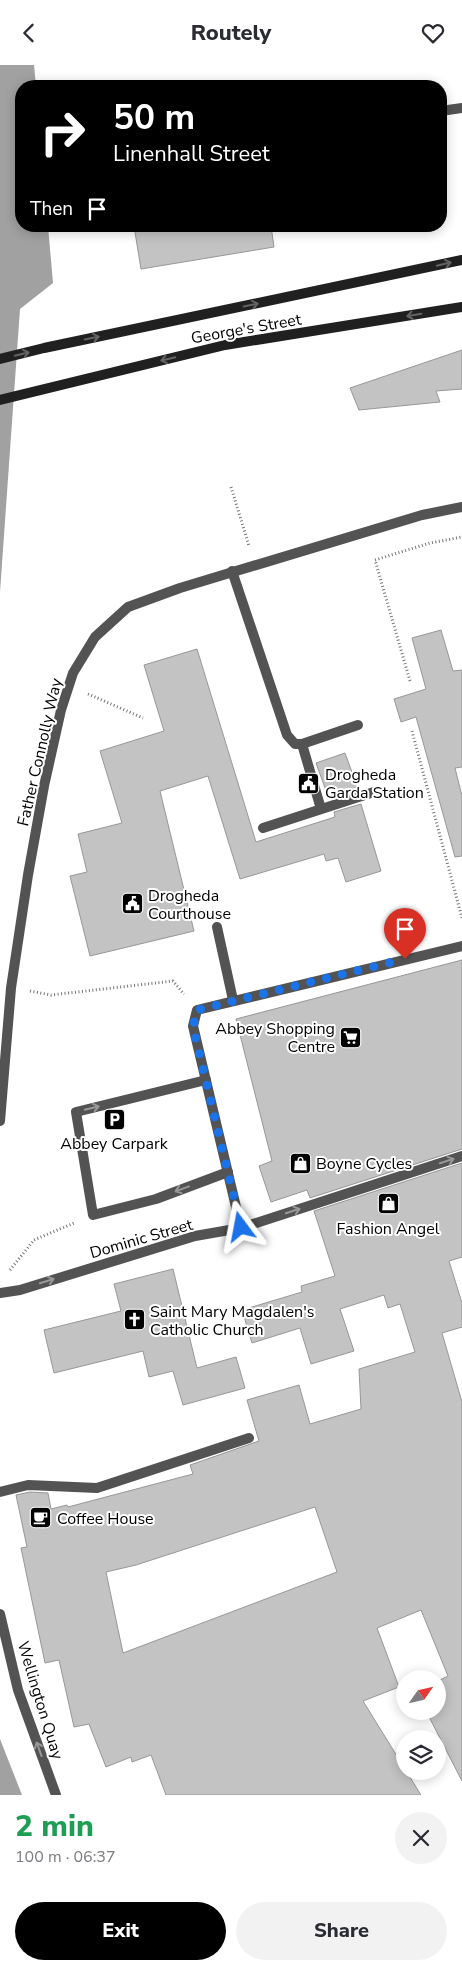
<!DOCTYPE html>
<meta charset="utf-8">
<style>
body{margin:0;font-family:"Nunito Sans",sans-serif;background:#f2f2f3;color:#2b2b33;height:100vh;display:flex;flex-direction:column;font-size:19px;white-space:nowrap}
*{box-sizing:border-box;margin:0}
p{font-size:16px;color:#7c7c81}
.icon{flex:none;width:28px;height:28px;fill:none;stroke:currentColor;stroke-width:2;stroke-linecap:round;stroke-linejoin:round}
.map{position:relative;height:1730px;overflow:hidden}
.panel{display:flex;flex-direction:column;background:#fff;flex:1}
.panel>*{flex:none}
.hud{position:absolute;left:15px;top:15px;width:432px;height:152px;border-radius:20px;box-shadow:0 2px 12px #0003;background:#000;color:#fff;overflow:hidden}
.needle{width:32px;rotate:56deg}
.controls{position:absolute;left:396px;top:1605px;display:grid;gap:10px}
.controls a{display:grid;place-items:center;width:50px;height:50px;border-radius:50%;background:#fff;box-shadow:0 2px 12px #0003;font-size:25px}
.pin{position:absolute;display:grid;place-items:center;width:42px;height:42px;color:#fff;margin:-51px -21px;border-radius:50% 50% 50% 0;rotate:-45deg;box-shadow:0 0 5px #0007}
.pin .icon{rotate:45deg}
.me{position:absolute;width:55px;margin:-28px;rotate:347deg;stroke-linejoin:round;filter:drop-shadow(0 0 4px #0008)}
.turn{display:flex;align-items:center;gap:18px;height:105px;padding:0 15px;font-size:22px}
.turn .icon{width:65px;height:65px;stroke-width:2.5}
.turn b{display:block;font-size:35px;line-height:42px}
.then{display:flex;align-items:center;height:48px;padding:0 15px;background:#0003;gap:10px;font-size:19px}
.round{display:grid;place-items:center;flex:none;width:52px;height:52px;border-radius:26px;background:#f2f2f3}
.summary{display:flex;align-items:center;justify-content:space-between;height:85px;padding:0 15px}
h1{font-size:30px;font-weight:800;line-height:38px;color:#1e9e55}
.cta{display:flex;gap:10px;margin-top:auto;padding:10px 15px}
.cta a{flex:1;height:58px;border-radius:30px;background:#000;color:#fff;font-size:20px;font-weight:800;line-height:58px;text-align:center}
.cta a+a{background:#f2f2f3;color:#2b2b33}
header{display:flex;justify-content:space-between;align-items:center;height:65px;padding:0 15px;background:#fff;font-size:22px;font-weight:800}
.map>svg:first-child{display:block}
.water{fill:#a1a1a1}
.building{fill:#c3c3c3;stroke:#979797;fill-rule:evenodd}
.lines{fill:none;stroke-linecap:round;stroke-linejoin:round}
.path{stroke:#757575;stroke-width:3;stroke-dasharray:1 2.5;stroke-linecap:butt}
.service{stroke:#535353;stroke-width:10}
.minor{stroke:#535353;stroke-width:10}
.tertiary{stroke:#535353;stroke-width:10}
.secondary{stroke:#202020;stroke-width:10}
.oneway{stroke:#636363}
.oneway2{stroke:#989898}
.route{stroke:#1a73e8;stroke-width:9;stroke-dasharray:0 16.2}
.labels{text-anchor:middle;stroke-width:4;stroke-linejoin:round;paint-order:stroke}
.street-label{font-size:16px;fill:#000;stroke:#fff}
.poi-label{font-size:16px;fill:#000;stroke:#fff;text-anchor:start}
</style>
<header><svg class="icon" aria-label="back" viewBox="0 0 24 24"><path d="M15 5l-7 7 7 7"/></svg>Routely<svg class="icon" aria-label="heart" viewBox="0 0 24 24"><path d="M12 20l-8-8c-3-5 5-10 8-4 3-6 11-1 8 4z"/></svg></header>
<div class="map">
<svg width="462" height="1730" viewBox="0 0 462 1730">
<rect width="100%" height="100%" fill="#fff"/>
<path class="water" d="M0,0H34L36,21H21V161H48L53,218L20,244L0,527Z
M0,1673V1674L22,1730H0Z"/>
<path class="building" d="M134,161H271L274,182L141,204Z
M462,285V324L436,326L440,337L359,345L350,323Z
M441,565L453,606L462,605V702L455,703L462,731V791L455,792L416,652L401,657L394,634L426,624L412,573Z
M197,584L256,777L335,752L334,747L361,739L381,806L346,817L338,793L326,796L324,789L240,814L208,711L160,726L194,866L90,891L70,811L87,807L78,769L122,758L100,686L164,666L144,600Z
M345,688L357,721L355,722L357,725L329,734L316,698Z
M462,895V1084L310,1133L307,1125L271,1137L259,1101L272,1096L236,954Z
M462,1098V1192L449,1196L462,1238V1262L442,1268L462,1337V1716L426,1646H438V1616L448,1611L421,1545L377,1563L399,1622L363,1636L421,1730H166L151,1690L132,1697L131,1692L106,1702L89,1659L74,1662L59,1595L45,1598L21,1483L27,1482L16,1430L30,1427L48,1428L51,1444L67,1440L68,1442L193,1409L190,1400L259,1376L247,1335L299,1320L310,1359L361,1344L359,1304L415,1287L400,1239L388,1243L384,1230L340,1244L354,1286L311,1299L300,1263L252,1278L242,1245L302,1227L301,1221L335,1211L314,1146ZM315,1442L337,1507L123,1588L106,1507L136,1500Z
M173,1204L197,1303L236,1292L245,1323L183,1340L173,1306L149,1312L143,1286L54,1308L44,1265L121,1246L114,1219Z"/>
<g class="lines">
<path class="path" d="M231,422L249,481
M410,616L375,495L430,478L462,472
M88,629L143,653
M412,666L462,853
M30,926L51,930L173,916L184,929
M10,1205L34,1175L74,1158"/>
<path class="service" d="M232,506L287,670L295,679H302L358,660
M302,679L321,744
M263,763L377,726
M217,862L233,935
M206,1015L76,1047L93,1150L156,1134L228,1107
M0,1427L28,1420L97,1423L249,1373"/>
<path class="minor" d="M441,46L462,43
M241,1163L193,961L197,945L462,881
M0,1228L20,1225L195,1171L241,1163L462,1091"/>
<path class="tertiary" d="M0,1056L11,923L28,810L44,721L61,645L73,608L95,572L128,542L180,523L422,450L462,442
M0,1549L18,1625L56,1730"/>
<path class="secondary" d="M0,294L44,283L462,195
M0,335L225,280L462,242"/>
</g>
<defs><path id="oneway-shaft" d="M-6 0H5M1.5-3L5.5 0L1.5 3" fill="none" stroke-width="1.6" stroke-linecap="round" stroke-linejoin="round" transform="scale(1.25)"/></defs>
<g class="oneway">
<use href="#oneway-shaft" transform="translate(444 199) rotate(-13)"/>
<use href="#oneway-shaft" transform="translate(251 240) rotate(-12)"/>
<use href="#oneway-shaft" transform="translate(414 250) rotate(171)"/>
<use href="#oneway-shaft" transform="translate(92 273) rotate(-12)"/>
<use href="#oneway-shaft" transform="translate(22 289) rotate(-14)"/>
<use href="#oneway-shaft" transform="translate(168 294) rotate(167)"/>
</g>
<g class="oneway2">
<use href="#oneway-shaft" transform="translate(92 1043) rotate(-14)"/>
<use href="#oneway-shaft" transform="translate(447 1096) rotate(-18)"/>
<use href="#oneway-shaft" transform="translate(182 1124) rotate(160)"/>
<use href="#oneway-shaft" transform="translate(293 1146) rotate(-18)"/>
<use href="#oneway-shaft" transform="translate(47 1216) rotate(-17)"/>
<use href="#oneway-shaft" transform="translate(39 1684) rotate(-110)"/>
</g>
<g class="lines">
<path class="route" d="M241,1162L193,962L197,945L405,894"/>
</g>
<defs>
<symbol id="civic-square" viewBox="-11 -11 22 22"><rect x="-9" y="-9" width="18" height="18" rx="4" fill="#000" stroke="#fff"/><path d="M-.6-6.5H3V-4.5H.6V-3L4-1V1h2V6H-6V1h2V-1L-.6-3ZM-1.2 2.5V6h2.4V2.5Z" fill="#fff"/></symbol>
<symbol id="supermarket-square" viewBox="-11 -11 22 22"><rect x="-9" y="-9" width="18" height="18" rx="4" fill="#000" stroke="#fff"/><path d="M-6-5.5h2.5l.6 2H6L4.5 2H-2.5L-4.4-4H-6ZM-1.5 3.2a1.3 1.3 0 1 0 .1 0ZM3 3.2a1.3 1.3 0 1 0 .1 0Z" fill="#fff"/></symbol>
<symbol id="parking-square" viewBox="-11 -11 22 22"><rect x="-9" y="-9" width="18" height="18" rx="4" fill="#000" stroke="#fff"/><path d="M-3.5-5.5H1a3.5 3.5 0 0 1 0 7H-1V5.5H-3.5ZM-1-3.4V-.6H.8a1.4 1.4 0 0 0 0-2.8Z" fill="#fff"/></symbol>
<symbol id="shop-square" viewBox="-11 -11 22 22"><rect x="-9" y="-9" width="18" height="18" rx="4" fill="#000" stroke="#fff"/><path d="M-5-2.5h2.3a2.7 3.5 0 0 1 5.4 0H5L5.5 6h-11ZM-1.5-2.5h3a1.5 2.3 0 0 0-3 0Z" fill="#fff"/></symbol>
<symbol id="church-square" viewBox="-11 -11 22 22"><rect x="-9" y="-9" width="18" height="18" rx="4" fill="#000" stroke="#fff"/><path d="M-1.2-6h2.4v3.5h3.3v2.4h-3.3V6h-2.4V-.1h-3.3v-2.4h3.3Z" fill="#fff"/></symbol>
<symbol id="cafe-square" viewBox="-11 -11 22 22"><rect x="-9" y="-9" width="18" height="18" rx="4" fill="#000" stroke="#fff"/><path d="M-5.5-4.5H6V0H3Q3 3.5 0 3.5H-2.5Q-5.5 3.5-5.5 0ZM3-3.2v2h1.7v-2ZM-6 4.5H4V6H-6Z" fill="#fff"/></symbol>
</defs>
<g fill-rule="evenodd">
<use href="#civic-square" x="296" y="706" width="25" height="25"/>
<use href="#civic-square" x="120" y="826" width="25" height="25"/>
<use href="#supermarket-square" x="338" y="960" width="25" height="25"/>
<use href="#parking-square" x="102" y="1042" width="25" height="25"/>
<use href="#shop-square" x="288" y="1086" width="25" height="25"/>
<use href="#shop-square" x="376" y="1126" width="25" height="25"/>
<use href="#church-square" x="122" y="1242" width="25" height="25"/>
<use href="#cafe-square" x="28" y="1440" width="25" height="25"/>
</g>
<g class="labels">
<g class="street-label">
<text transform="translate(246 263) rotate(-10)" y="6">George's Street</text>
<text transform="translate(39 687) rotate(-77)" y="6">Father Connolly Way</text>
<text transform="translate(141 1173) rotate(-16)" y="6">Dominic Street</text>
<text transform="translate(41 1635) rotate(73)" y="6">Wellington Quay</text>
</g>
<g class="poi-label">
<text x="325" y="715">Drogheda<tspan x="325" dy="18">Garda Station</tspan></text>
<text x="148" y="836">Drogheda<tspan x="148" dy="18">Courthouse</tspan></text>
<text x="335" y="969" text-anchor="end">Abbey Shopping<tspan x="335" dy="18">Centre</tspan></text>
<text x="114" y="1084" text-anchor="middle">Abbey Carpark</text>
<text x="316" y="1104">Boyne Cycles</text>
<text x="388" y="1169" text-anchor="middle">Fashion Angel</text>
<text x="150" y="1252">Saint Mary Magdalen's<tspan x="150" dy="18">Catholic Church</tspan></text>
<text x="57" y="1459">Coffee House</text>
</g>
</g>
</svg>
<div class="controls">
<a><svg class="needle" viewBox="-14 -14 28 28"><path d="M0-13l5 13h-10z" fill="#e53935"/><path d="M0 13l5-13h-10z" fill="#7c7c81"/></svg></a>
<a><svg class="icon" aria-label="layers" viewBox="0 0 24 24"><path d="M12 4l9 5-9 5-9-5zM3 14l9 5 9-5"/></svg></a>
</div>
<div class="pin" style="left:405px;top:894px;background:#d93025"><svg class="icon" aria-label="arrive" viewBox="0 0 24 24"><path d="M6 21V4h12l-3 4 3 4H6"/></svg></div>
<svg class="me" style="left:241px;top:1162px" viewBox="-20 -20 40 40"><path d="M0-17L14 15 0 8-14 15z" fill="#1a73e8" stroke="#fff" stroke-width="4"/></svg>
<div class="hud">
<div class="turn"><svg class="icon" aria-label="right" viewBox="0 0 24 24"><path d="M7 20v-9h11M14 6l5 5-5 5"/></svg><div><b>50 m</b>Linenhall Street</div></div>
<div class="then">Then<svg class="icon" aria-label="arrive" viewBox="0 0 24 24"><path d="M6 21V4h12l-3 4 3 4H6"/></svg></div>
</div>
</div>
<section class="panel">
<div class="summary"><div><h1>2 min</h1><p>100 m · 06:37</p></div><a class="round"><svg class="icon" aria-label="close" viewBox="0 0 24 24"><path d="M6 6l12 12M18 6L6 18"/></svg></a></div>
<div class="cta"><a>Exit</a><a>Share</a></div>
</section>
